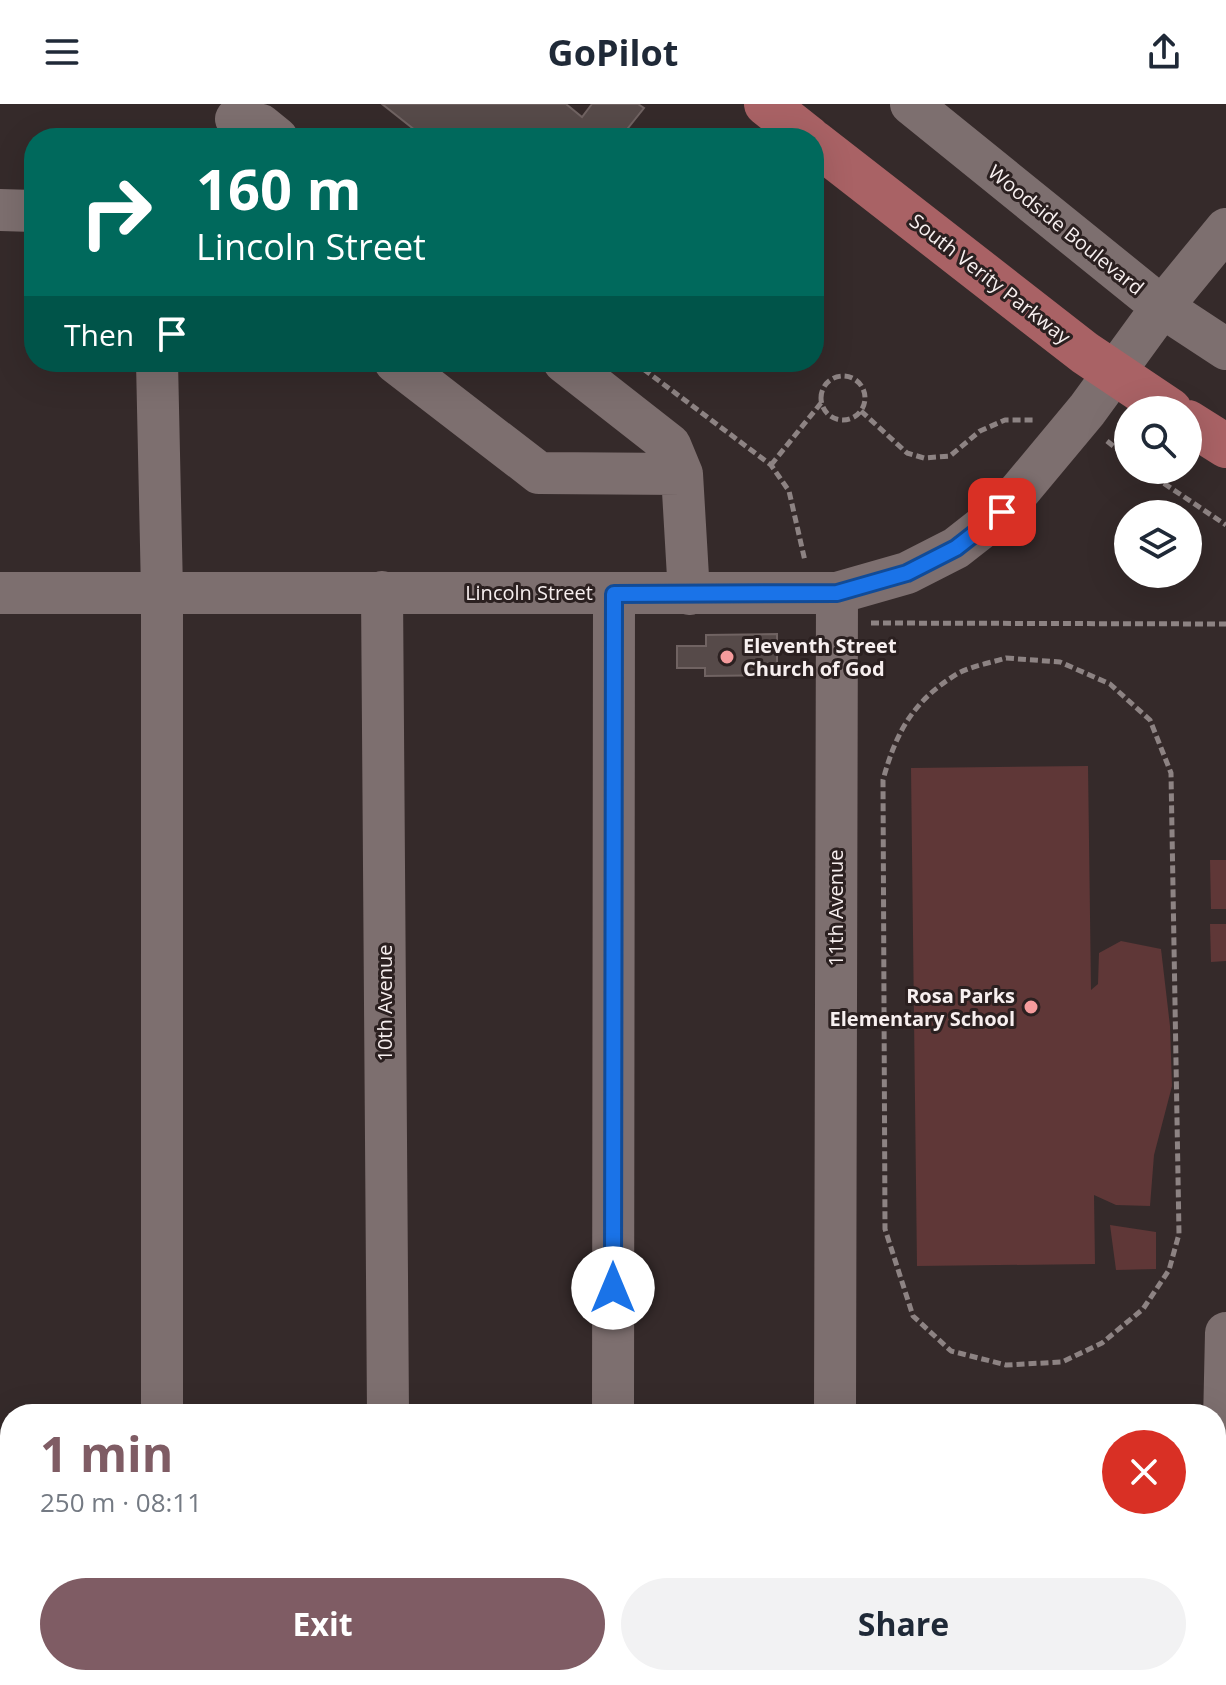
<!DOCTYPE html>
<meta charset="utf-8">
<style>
body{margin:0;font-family:"Open Sans",sans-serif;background:#f2f2f3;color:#1f2937;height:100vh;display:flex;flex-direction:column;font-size:30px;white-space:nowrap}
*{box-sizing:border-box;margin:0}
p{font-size:26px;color:#747a83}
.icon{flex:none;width:44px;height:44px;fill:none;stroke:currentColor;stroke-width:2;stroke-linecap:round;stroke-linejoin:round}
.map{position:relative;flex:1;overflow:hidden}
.panel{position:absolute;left:0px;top:1300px;width:1226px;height:282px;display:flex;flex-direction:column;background:#fff;border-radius:32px 32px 0 0;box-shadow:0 8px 32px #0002}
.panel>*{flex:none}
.hud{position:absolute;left:24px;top:24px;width:800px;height:244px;border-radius:32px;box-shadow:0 8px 32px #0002;background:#00695c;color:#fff;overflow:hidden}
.buttons{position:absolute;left:1114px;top:292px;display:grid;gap:16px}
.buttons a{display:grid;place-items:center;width:88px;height:88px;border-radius:50%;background:#fff;box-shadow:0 8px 32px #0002;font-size:40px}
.pin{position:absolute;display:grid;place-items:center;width:68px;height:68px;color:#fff;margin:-34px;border-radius:16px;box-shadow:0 4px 12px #0006}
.me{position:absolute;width:88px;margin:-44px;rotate:0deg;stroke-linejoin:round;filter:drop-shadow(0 0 6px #0008)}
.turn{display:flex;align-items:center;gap:28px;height:168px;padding:0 40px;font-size:36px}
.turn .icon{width:104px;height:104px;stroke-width:2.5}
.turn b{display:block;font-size:56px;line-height:68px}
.then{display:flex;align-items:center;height:76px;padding:0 40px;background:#0003;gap:16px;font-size:30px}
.round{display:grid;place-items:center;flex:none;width:84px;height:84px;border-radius:42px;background:#f2f2f3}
.head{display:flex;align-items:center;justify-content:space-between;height:136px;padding:0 40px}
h1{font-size:48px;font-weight:700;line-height:60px;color:#7f5c64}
.primary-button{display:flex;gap:16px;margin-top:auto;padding:16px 40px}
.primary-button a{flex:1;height:92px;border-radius:48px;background:#7f5c64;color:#fff;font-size:32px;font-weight:700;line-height:92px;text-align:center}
.primary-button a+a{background:#f2f2f3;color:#1f2937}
header{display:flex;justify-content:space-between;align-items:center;height:104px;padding:0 40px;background:#fff;font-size:36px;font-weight:700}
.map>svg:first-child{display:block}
.green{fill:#5f3737}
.building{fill:#564a49;stroke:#706362;stroke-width:2}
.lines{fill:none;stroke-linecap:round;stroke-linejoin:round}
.path{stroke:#8d8383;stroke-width:5;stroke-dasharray:8 4;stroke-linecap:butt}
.minor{stroke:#7d6f6f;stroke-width:42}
.major{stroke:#a96265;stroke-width:44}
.route-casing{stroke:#114b97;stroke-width:20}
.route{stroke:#1a73e8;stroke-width:14}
.poi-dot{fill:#f59b9c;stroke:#2b2020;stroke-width:3}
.labels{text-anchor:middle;stroke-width:6;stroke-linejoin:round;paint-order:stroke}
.street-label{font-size:20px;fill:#f7efef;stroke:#2b2020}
.poi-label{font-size:20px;font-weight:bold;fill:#f7efef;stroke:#2b2020;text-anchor:start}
</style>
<header><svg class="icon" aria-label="menu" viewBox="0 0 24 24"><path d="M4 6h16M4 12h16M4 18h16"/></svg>GoPilot<svg class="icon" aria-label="share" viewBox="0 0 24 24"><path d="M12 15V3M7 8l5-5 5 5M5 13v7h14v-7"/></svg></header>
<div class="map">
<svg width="1226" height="1581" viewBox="0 0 1226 1581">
<rect width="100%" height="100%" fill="#352a2a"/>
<path class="green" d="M1088,662L1091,886L1098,880L1099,849L1121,837L1161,845L1170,922L1172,982L1154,1051L1150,1102L1116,1101L1094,1091L1095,1160L917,1162L911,664Z
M1210,756H1226V805H1211Z
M1210,820H1226V857L1211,858Z
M1110,1121L1156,1128V1165L1116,1166Z
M1216,1319H1226V1581H1081V1572H1216Z"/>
<path class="building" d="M382,0H566L582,13L592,0H638L644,4L620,34H425Z
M777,530V571L705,572V564H677V542H706V531Z"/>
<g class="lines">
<path class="path" d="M634,258L771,361L789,387L805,457
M821 294a22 22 0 1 1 44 0a22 22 0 1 1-44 0Z
M861,307L907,349L924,354L950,352L980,327L1005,316H1033
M1107,337L1128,354
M771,361L821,299
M1144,366L1226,421
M871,519L1226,520
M1006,554L1060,558L1110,580L1150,616L1171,669L1179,1130L1169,1166L1143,1205L1102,1239L1062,1258L1006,1261L951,1247L913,1212L885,1125L883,676C896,628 913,597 957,570C971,562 990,559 1006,554Z"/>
<path class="minor" d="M911,0L1162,203L1226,245
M236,15L261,21L277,34
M0,106L34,107
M157,258L162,487V1310
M395,258L539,369L682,370
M564,258L670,341L682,370L689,490
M382,488L388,1310
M0,489H837L907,469L956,444L1002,408L1087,306L1162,203L1226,125
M613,1310L614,490
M835,1310L837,489
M1224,1319L1226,1229
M162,1572V1581
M392,1572V1581
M618,1572V1581
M838,1572V1581
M1093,1572V1581"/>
<path class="major" d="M766,0L809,34
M814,38L1085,249L1170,306
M1188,318L1226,342"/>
</g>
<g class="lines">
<defs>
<path id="route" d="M613,1184L614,490L837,489L907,469L956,444L1002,408"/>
</defs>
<use href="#route" class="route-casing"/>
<use href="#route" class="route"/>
</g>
<g class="poi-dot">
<circle cx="727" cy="553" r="8"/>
<circle cx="1031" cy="903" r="8"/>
</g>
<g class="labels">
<g class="street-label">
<text transform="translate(1066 126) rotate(39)" y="7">Woodside Boulevard</text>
<text transform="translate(990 175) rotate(38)" y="7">South Verity Parkway</text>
<text x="529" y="496">Lincoln Street</text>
<text transform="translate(836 804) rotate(-90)" y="7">11th Avenue</text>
<text transform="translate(385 899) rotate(-90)" y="7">10th Avenue</text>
</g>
<g class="poi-label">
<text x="743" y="549">Eleventh Street<tspan x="743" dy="23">Church of God</tspan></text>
<text x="1015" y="899" text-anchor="end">Rosa Parks<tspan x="1015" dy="23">Elementary School</tspan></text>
</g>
</g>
</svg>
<div class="buttons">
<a><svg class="icon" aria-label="search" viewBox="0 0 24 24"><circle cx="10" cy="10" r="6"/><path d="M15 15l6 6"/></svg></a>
<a><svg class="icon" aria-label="layers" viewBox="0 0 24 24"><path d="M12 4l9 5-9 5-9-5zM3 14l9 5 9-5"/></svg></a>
</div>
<div class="pin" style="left:1002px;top:408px;background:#d93025"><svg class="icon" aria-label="arrive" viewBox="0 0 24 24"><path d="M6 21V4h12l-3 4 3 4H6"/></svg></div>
<svg class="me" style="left:613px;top:1184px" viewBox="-20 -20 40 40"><circle r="19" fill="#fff"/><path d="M0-13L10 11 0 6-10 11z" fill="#1a73e8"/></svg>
<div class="hud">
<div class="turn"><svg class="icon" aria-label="right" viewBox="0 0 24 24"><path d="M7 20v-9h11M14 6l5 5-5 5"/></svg><div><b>160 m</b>Lincoln Street</div></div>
<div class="then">Then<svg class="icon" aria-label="arrive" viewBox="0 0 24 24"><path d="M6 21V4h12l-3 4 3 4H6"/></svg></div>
</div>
<section class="panel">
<div class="head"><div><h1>1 min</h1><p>250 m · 08:11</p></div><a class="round" style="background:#d93025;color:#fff"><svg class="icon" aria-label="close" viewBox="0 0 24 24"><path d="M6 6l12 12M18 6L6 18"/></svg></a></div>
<div class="primary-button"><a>Exit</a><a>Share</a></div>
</section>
</div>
